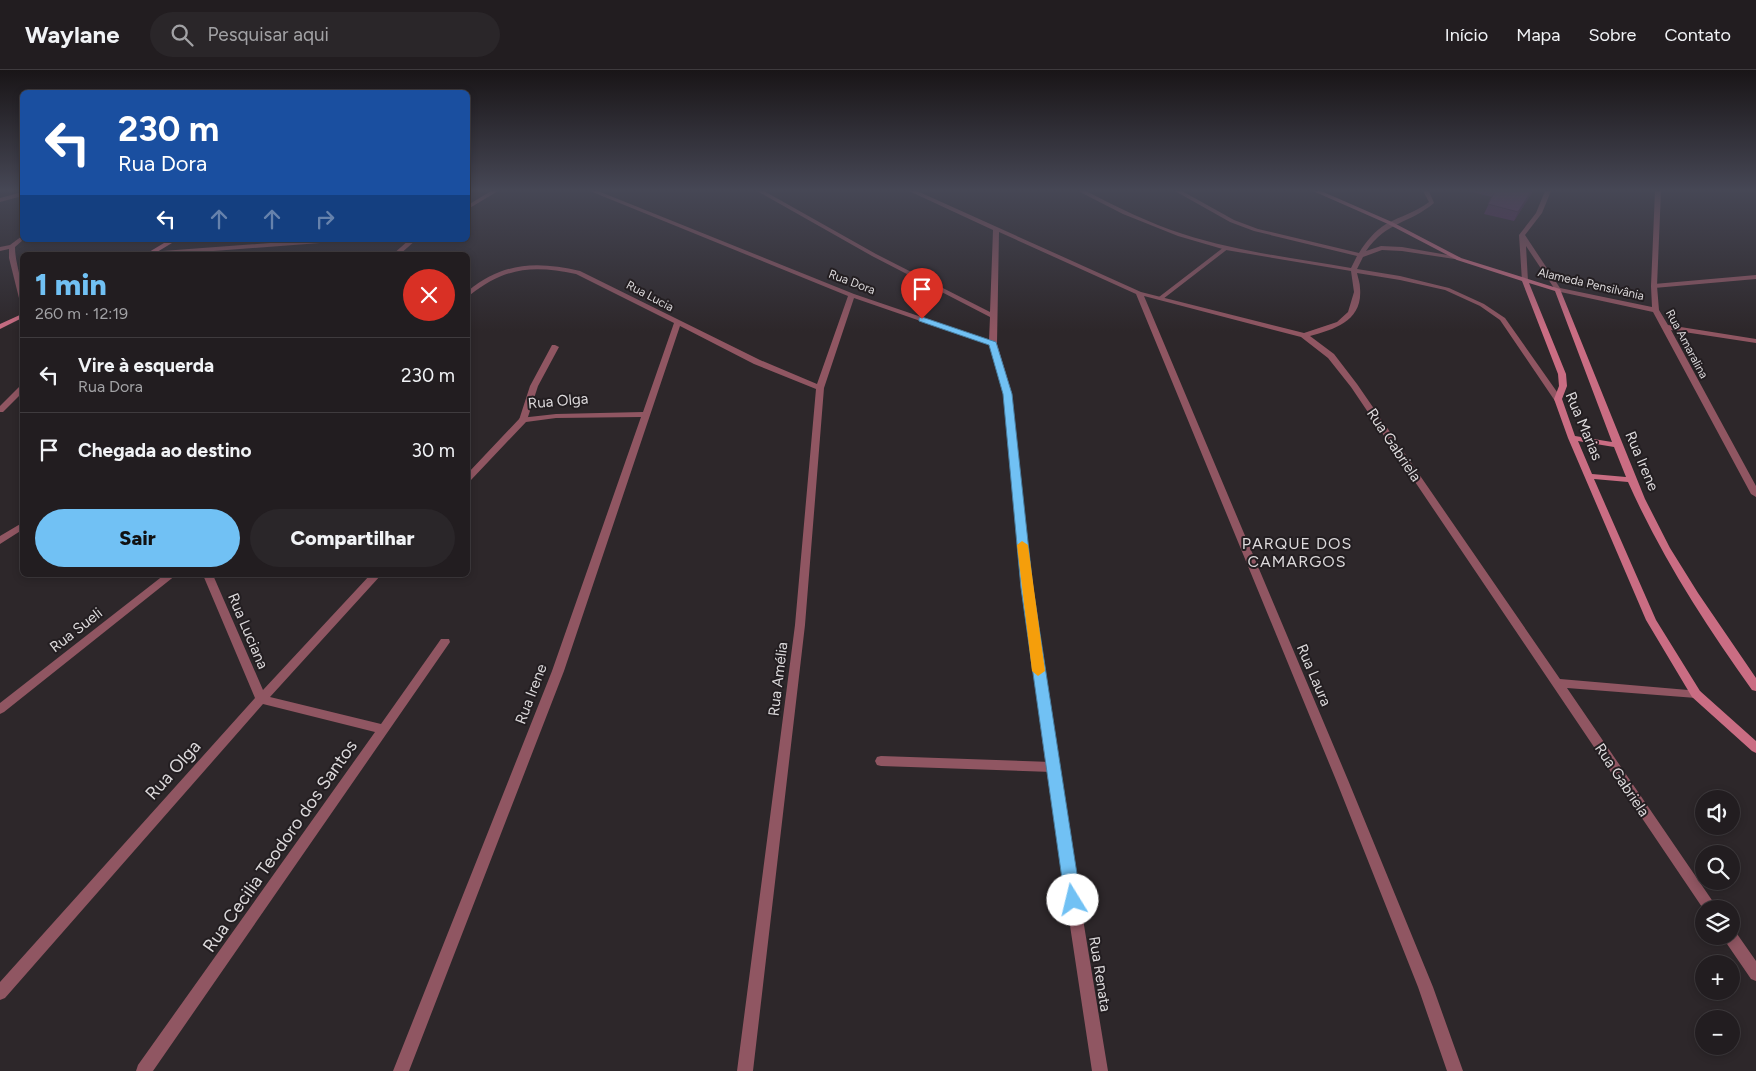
<!DOCTYPE html>
<html lang="pt">
<meta charset="utf-8">
<style>
body{margin:0;font-family:Figtree,sans-serif;background:#2a2629;color:#f1f3f6;height:100vh;display:flex;flex-direction:column;font-size:19px;white-space:nowrap}
*{box-sizing:border-box;margin:0}
p{font-size:16px;color:#a2a2a5}
.icon{flex:none;width:28px;height:28px;fill:none;stroke:currentColor;stroke-width:2;stroke-linecap:round;stroke-linejoin:round}
.map{position:relative;flex:1;overflow:hidden}
.drawer{position:absolute;left:20px;top:182px;width:450px;height:325px;display:flex;flex-direction:column;background:#221d20;border-radius:8px;box-shadow:0 2px 8px #0003,0 0 0 1px #3f3b3e}
.drawer>*{flex:none}
.guide{position:absolute;left:20px;top:20px;width:450px;height:152px;border-radius:8px;box-shadow:0 2px 8px #0003,0 0 0 1px #3f3b3e;background:#1a4fa0;color:#fff;overflow:hidden}
.buttons{position:absolute;left:1695px;top:720px;display:grid;gap:10px}
.buttons a{display:grid;place-items:center;width:45px;height:45px;border-radius:50%;background:#221d20;box-shadow:0 2px 8px #0003,0 0 0 1px #3f3b3e;font-size:25px}
.pin{position:absolute;display:grid;place-items:center;width:42px;height:42px;color:#fff;margin:-51px -21px;border-radius:50% 50% 50% 0;rotate:-45deg;box-shadow:0 0 5px #0007}
.pin .icon{rotate:45deg}
.me{position:absolute;width:55px;margin:-28px;rotate:351deg;stroke-linejoin:round;filter:drop-shadow(0 0 4px #0008)}
.turn{display:flex;align-items:center;gap:18px;height:105px;padding:0 15px;font-size:22px}
.turn .icon{width:65px;height:65px;stroke-width:2.5}
.turn b{display:block;font-size:35px;line-height:42px}
.lanes{display:flex;align-items:center;height:48px;padding:0 15px;background:#0003;justify-content:center;gap:25px;direction:ltr}
.lanes .off{opacity:.35}
.round{display:grid;place-items:center;flex:none;width:52px;height:52px;border-radius:26px;background:#2a2629}
.overview{display:flex;align-items:center;justify-content:space-between;height:85px;padding:0 15px}
h1{font-size:30px;font-weight:800;line-height:38px;color:#71c1f4}
.action{display:flex;gap:10px;margin-top:auto;padding:10px 15px}
.action a{flex:1;height:58px;border-radius:30px;background:#71c1f4;color:#111;font-size:20px;font-weight:800;line-height:58px;text-align:center}
.action a+a{background:#2a2629;color:#f1f3f6}
ul{padding:0;list-style:none}
li{display:flex;align-items:center;gap:15px;height:75px;padding:0 15px;border-top:1px solid #3f3b3e}
li div{flex:1}
li b{display:block;font-size:19px}
li em{font-style:normal}
header{display:flex;align-items:center;gap:30px;box-sizing:border-box;height:70px;padding:0 25px;background:#221d20;border-bottom:1px solid #3f3b3e}
header strong{font-size:24px}
nav{display:flex;gap:28px;margin-inline-start:auto;font-size:18px}
.search{width:350px;height:45px;background:#2a2629;display:flex;align-items:center;gap:12px;box-sizing:border-box;padding:0 18px;border-radius:28px;color:#a2a2a5;font-size:19px}
.map>svg:first-child{display:block}
.lines{fill:none;stroke-linecap:round;stroke-linejoin:round}
.lane{fill:#905662;fill-rule:evenodd}
.street{fill:#905662;fill-rule:evenodd}
.secondary{fill:#ca6d83;fill-rule:evenodd}
.wall{fill:#5a2b5f}
.shaded-wall{fill:#4a234e}
.building{fill:#69326f;stroke:#4a234e}
.route{fill:#71c1f4;stroke:#497d9f}
.slow{fill:#f59e0b}
.labels{text-anchor:middle;stroke-width:4;stroke-linejoin:round;paint-order:stroke}
.far-street-label{font-size:12px;fill:#dcd9db;stroke:#231e21}
.street-label{font-size:15px;fill:#dcd9db;stroke:#231e21}
.neighbourhood-label{font-size:16px;letter-spacing:1px;fill:#dcd9db;stroke:#231e21}
.near-street-label{font-size:18px;fill:#dcd9db;stroke:#231e21}
</style>
<header>
<strong>Waylane</strong>
<div class="search"><svg class="icon" aria-label="search" viewBox="0 0 24 24"><circle cx="10" cy="10" r="6"/><path d="M15 15l6 6"/></svg>Pesquisar aqui</div>
<nav><a>Início</a><a>Mapa</a><a>Sobre</a><a>Contato</a></nav>
</header>
<div class="map">
<svg width="1756" height="1001" viewBox="0 0 1756 1001">
<rect width="100%" height="100%" fill="#2d272a"/>
<g class="lines">
<path class="lane" d="M1224,177L1229,178L1163,229H1159V227Z
M1756,205V209L1654,218L1651,216L1654,214Z
M552,275H555L559,277L538,316L527,350L526,352H520L519,350L530,316Z
M881,686L1052,692L1056,693L1058,697L1056,701L1052,702L881,696L877,695L875,691L877,687Z"/>
<path class="street" d="M491,121H498L468,139V135Z
M590,121H598L854,224L989,270L990,247L872,186L757,121H764L876,184L990,242L993,160L909,121H917L1141,222L1304,263L1337,252L1348,242L1354,222L1351,201L1226,180L1178,166L1123,144L1078,121H1086C1117,137 1149,153 1183,164C1238,182 1295,188 1351,198L1357,186L1254,161L1230,152L1175,121H1182L1234,150L1258,159L1359,183C1366,171 1375,161 1386,154C1401,146 1416,142 1429,132L1423,121H1429L1434,133C1409,154 1387,151 1366,181L1381,176L1402,177L1459,187L1461,188V190L1402,181L1382,180L1363,187L1357,199L1400,206L1449,218L1484,234L1505,248L1562,329L1561,331H1555L1500,250L1480,236L1445,220L1400,210L1357,203C1358,208 1360,213 1360,218C1363,251 1335,259 1310,266L1334,284L1357,314L1560,609L1700,621L1702,624L1700,627L1696,628L1567,618L1718,839H1704V840L1351,317L1328,288L1301,267L1144,226L1348,710L1433,917L1463,1001H1447L1418,917L1336,710L1136,224L999,162L997,274L1012,324L1032,518L1058,697L1108,1001H1092L1046,697L1022,518L1004,324L990,275L854,228L824,318L805,555L753,1001H737L795,555L816,319L754,294L680,256L564,601L409,1001H393L552,601L641,347L556,348L526,352L471,410L468,411V403L520,348L556,344L643,342L674,253L576,204C534,195 505,197 470,225L468,226V221C503,192 537,191 580,201L760,290L817,314L848,226Z
M1545,121H1551L1542,143L1525,165L1560,218L1652,237L1651,216L1655,121H1661L1657,216L1659,240L1668,255L1756,269V273L1671,260L1756,416V427L1751,424L1653,242L1556,221L1526,176L1528,211L1525,213L1522,211L1519,165L1536,143Z
M22,122V126L0,132V128Z
M22,166L23,170L15,177C15,195 24,213 22,230L19,228L9,188V179L0,181V177L10,175Z
M309,170H336L333,172L161,185L146,184L149,182Z
M409,170H416L399,185H392Z
M19,317H22V323L3,342H0V336Z
M22,453V460L0,474V466Z
M164,505H176L4,642L0,644V633Z
M203,505H213L263,620L370,505H381L270,627L381,654L441,569H449L450,572L153,1001H136L138,995L375,662L263,634L5,928L0,930V912L255,628Z
M1731,860L1735,861L1756,891V911L1751,909L1725,871L1723,866H1731Z"/>
<path class="secondary" d="M1313,121H1321L1392,152L1461,188L1560,219L1645,429L1670,478L1698,523L1756,608V621L1752,620C1705,554 1661,486 1628,412L1594,409L1656,550L1700,621L1756,671V683L1752,681L1692,627L1646,550L1568,368L1554,329L1559,316L1558,304L1522,211L1457,190L1388,154ZM1529,213L1555,221L1612,372L1575,366L1562,329L1567,316L1566,304ZM1578,371L1614,377L1626,407L1592,404Z
M169,170H177L152,185H144Z
M22,244V248L0,259V254Z"/>
</g>
<path class="wall" d="M1468,121H1533L1514,151L1484,144L1492,127Z"/>
<path class="shaded-wall" d="M1531,121H1533L1514,151L1518,142Z"/>
<path class="building" d="M1495,121H1531L1518,142L1488,134Z"/>
<linearGradient id="sky" x2="0" y2="1"><stop stop-color="#191517"/><stop offset="0.46" stop-color="#464755"/><stop offset="1" stop-color="#464755" stop-opacity="0"/></linearGradient>
<rect width="1756" height="261" fill="url(#sky)"/>
<path class="route" d="M922,247L996,272L1012,324L1033,518L1081,830L1079,835L1073,837L1068,835L1065,830L1021,518L1003,324L989,275L919,251V248Z"/>
<path class="slow" d="M1022,471L1028,475L1045,601L1038,606L1032,601L1017,475Z"/>
<g class="labels">
<g class="far-street-label">
<text transform="translate(852 212) rotate(21)" y="4">Rua Dora</text>
<text transform="translate(1591 214) rotate(13)" y="4">Alameda Pensilvânia</text>
<text transform="translate(650 226) rotate(28)" y="4">Rua Lucia</text>
<text transform="translate(1687 274) rotate(62)" y="4">Rua Amaralina</text>
</g>
<g class="street-label">
<text transform="translate(558 331) rotate(-5)" y="5">Rua Olga</text>
<text transform="translate(1584 356) rotate(67)" y="5">Rua Marias</text>
<text transform="translate(1394 375) rotate(56)" y="5">Rua Gabriela</text>
<text transform="translate(1642 391) rotate(67)" y="5">Rua Irene</text>
<text transform="translate(76 560) rotate(-38)" y="5">Rua Sueli</text>
<text transform="translate(248 561) rotate(67)" y="5">Rua Luciana</text>
<text transform="translate(1314 605) rotate(67)" y="5">Rua Laura</text>
<text transform="translate(778 609) rotate(-83)" y="5">Rua Amélia</text>
<text transform="translate(531 624) rotate(-69)" y="5">Rua Irene</text>
<text transform="translate(1622 710) rotate(56)" y="5">Rua Gabriela</text>
<text transform="translate(1100 904) rotate(81)" y="5">Rua Renata</text>
</g>
<g class="neighbourhood-label">
<text x="1297" y="479">PARQUE DOS<tspan x="1297" dy="18">CAMARGOS</tspan></text>
</g>
<g class="near-street-label">
<text transform="translate(173 700) rotate(-48)" y="6">Rua Olga</text>
<text transform="translate(280 776) rotate(-55)" y="6">Rua Cecilia Teodoro dos Santos</text>
</g>
</g>
</svg>
<div class="buttons">
<a><svg class="icon" aria-label="sound" viewBox="0 0 24 24"><path d="M4 9h4l5-4v14l-5-4H4zM17 9q2 3 0 6"/></svg></a>
<a><svg class="icon" aria-label="search" viewBox="0 0 24 24"><circle cx="10" cy="10" r="6"/><path d="M15 15l6 6"/></svg></a>
<a><svg class="icon" aria-label="layers" viewBox="0 0 24 24"><path d="M12 4l9 5-9 5-9-5zM3 14l9 5 9-5"/></svg></a>
<a>+</a>
<a>−</a>
</div>
<div class="pin" style="left:922px;top:249px;background:#d93025"><svg class="icon" aria-label="arrive" viewBox="0 0 24 24"><path d="M6 21V4h12l-3 4 3 4H6"/></svg></div>
<svg class="me" style="left:1073px;top:830px" viewBox="-20 -20 40 40"><circle r="19" fill="#fff"/><path d="M0-13L10 11 0 6-10 11z" fill="#71c1f4"/></svg>
<div class="guide">
<div class="turn"><svg class="icon" aria-label="left" viewBox="0 0 24 24"><path d="M17 20v-9H6M10 6l-5 5 5 5"/></svg><div><b>230 m</b>Rua Dora</div></div>
<div class="lanes"><svg class="icon" aria-label="left" viewBox="0 0 24 24"><path d="M17 20v-9H6M10 6l-5 5 5 5"/></svg><svg class="icon off" aria-label="ahead" viewBox="0 0 24 24"><path d="M12 20V5M6 11l6-6 6 6"/></svg><svg class="icon off" aria-label="ahead" viewBox="0 0 24 24"><path d="M12 20V5M6 11l6-6 6 6"/></svg><svg class="icon off" aria-label="right" viewBox="0 0 24 24"><path d="M7 20v-9h11M14 6l5 5-5 5"/></svg></div>
</div>
<section class="drawer">
<div class="overview"><div><h1>1 min</h1><p>260 m · 12:19</p></div><a class="round" style="background:#d93025;color:#fff"><svg class="icon" aria-label="close" viewBox="0 0 24 24"><path d="M6 6l12 12M18 6L6 18"/></svg></a></div>
<ul>
<li><svg class="icon" aria-label="left" viewBox="0 0 24 24"><path d="M17 20v-9H6M10 6l-5 5 5 5"/></svg><div><b>Vire à esquerda</b><p>Rua Dora</p></div><em>230 m</em></li>
<li><svg class="icon" aria-label="arrive" viewBox="0 0 24 24"><path d="M6 21V4h12l-3 4 3 4H6"/></svg><div><b>Chegada ao destino</b></div><em>30 m</em></li>
</ul>
<div class="action"><a>Sair</a><a>Compartilhar</a></div>
</section>
</div>
